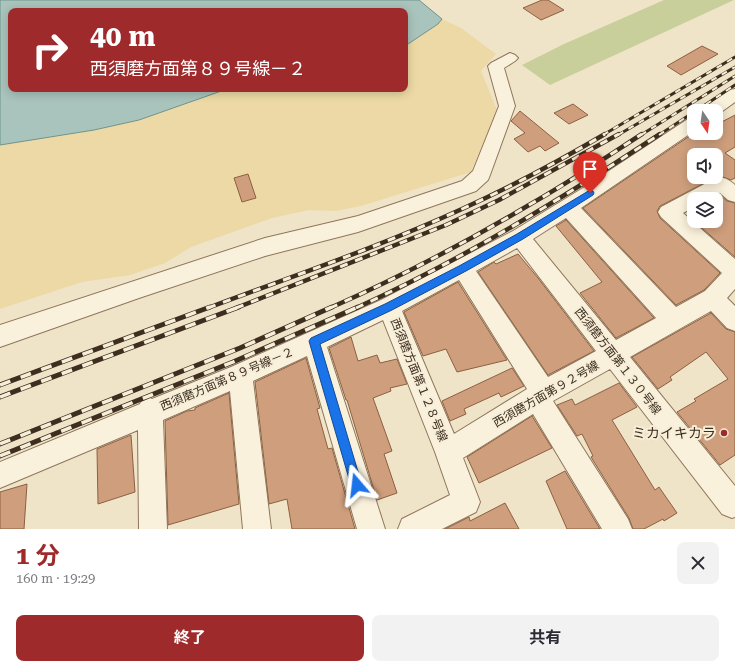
<!DOCTYPE html>
<html lang="ja">
<meta charset="utf-8">
<style>
body{margin:0;font-family:"Roboto Serif","Noto Sans JP",serif;background:#f2f2f3;color:#2b2b33;height:100vh;display:flex;flex-direction:column;font-size:15px;white-space:nowrap}
*{box-sizing:border-box;margin:0}
p{font-size:13px;color:#7c7c81}
.icon{flex:none;width:22px;height:22px;fill:none;stroke:currentColor;stroke-width:2;stroke-linecap:round;stroke-linejoin:round}
.map{position:relative;height:529px;overflow:hidden}
.sheet{display:flex;flex-direction:column;background:#fff;flex:1}
.sheet>*{flex:none}
.banner{position:absolute;left:8px;top:8px;width:400px;height:84px;border-radius:8px;box-shadow:0 2px 10px #0003;background:#9e2a2b;color:#fff;overflow:hidden}
.needle{width:26px;rotate:167deg}
.buttons{position:absolute;left:687px;top:104px;display:grid;gap:8px}
.buttons a{display:grid;place-items:center;width:36px;height:36px;border-radius:8px;background:#fff;box-shadow:0 2px 10px #0003;font-size:20px}
.pin{position:absolute;display:grid;place-items:center;width:34px;height:34px;color:#fff;margin:-41px -17px;border-radius:50% 50% 50% 0;rotate:-45deg;box-shadow:0 0 4px #0007}
.pin .icon{rotate:45deg}
.me{position:absolute;width:44px;margin:-22px;rotate:343deg;stroke-linejoin:round;filter:drop-shadow(0 0 3px #0008)}
.turn{display:flex;align-items:center;gap:14px;height:84px;padding:0 16px;font-size:18px}
.turn .icon{width:52px;height:52px;stroke-width:2.5}
.turn b{display:block;font-size:28px;line-height:34px}
.round{display:grid;place-items:center;flex:none;width:42px;height:42px;border-radius:8px;background:#f2f2f3}
.summary{display:flex;align-items:center;justify-content:space-between;height:68px;padding:0 16px}
h1{font-size:24px;font-weight:700;line-height:30px;color:#9e2a2b}
.primary-button{display:flex;gap:8px;margin-top:auto;padding:8px 16px}
.primary-button a{flex:1;height:46px;border-radius:8px;background:#9e2a2b;color:#fff;font-size:16px;font-weight:700;line-height:46px;text-align:center}
.primary-button a+a{background:#f2f2f3;color:#2b2b33}
.map>svg:first-child{display:block}
.green{fill:#c9cf9b}
.sand{fill:#ecd9a5}
.water{fill:#a9c4bc;stroke:#6f938a}
.building{fill:#cf9f7d;stroke:#8d5f41}
.lines{fill:none;stroke-linecap:round;stroke-linejoin:round}
.minor-casing{stroke:#8d765c;stroke-width:2}
.minor{fill:#faf1dc;fill-rule:evenodd}
.rail-far2-casing{stroke:#3d2e20;stroke-width:3}
.rail-far1-casing{stroke:#3d2e20;stroke-width:4.5}
.rail-casing{stroke:#3d2e20;stroke-width:5}
.rail-far2{stroke:#f7eed8;stroke-width:2;stroke-dasharray:6;stroke-linecap:butt}
.rail-far1{stroke:#f7eed8;stroke-width:3;stroke-dasharray:8;stroke-linecap:butt}
.rail{stroke:#f7eed8;stroke-width:3.5;stroke-dasharray:11;stroke-linecap:butt}
.route{fill:#1a73e8;stroke:#114b97}
.poi-dot{fill:#9e2a2b;stroke:#f7eed8;stroke-width:1.5}
.labels{text-anchor:middle;stroke-width:4;stroke-linejoin:round;paint-order:stroke}
.street-label{font-size:12px;fill:#3d2e20;stroke:#f7eed8}
.near-poi-label{font-size:14px;fill:#3d2e20;stroke:#f7eed8;text-anchor:end}
</style>
<div class="map">
<svg width="735" height="529" viewBox="0 0 735 529">
<rect width="100%" height="100%" fill="#f0e4c8"/>
<path class="green" d="M664,0H734L550,85L522,65L564,44Z"/>
<path class="sand" d="M442,19L461,28L496,54L481,71L497,110L471,172L361,206L336,211L309,210L272,218L191,247L165,263L130,275L82,282L0,309V145L94,130L139,120L227,89H257L259,92L278,89H405V46L438,24Z"/>
<path class="water" d="M0,0H419L442,19L438,24L405,46V11H11V89H227L139,120L94,130L0,145Z"/>
<path class="building" d="M542,0H548L564,10L541,20L523,8Z
M702,46L718,54L681,75L667,66Z
M573,104L588,115L569,124L554,113Z
M520,111L554,139L559,143L545,151L540,146L528,152L514,139L525,133L511,121Z
M735,115V147L725,153L735,160V178L731,180L723,177H716V155H694V177H716L660,206L657,211L660,218L720,273L704,290L676,305L583,208L694,133H716V125Z
M248,174L256,198L242,202L234,178Z
M720,195L727,201L735,203V257L694,221H716V199H712Z
M566,220L654,318L616,338L580,293L602,282L556,226Z
M518,254L538,278L594,351L548,375L478,272L494,262L496,264Z
M458,282L507,360L457,372L446,349L423,356L404,312Z
M711,313L726,329L735,332V455L720,465L677,412L696,401L694,399L728,379L706,352L670,377L672,380L658,389L632,357Z
M351,337L358,361L377,355L380,363L397,359L407,384L390,388L391,391L373,398L392,451L384,454L397,493L377,500L347,400H346L329,348Z
M306,358L320,408L317,409L328,449L332,448L355,529H292L287,499L269,504L255,382Z
M512,368L524,386L501,397L499,393L464,409L466,414L450,421L442,401Z
M619,383L637,407L612,420L655,490L659,487L677,513L664,521L663,519L644,529H633L629,518L591,457L593,456L582,434L577,436L557,405L572,399L575,405Z
M229,393L239,504L168,525L165,421L187,411L195,410V408Z
M532,416L552,448L479,483L467,457Z
M131,435L135,492L98,504L97,449Z
M565,471L600,529H567L546,481Z
M27,484L24,529H0V492Z
M505,503L519,529H445L469,517L470,521Z"/>
<g class="lines">
<defs>
<path id="minor" d="M510,53L515,55L518,58L515,61L504,68L515,106L490,175L488,180L476,191L358,232L265,256L139,298L0,347V325L265,238L358,216L462,181L473,171L499,106L488,66L491,63Z
M735,89V102L717,115L716,111H703L705,107L729,90Z
M694,117V131L581,208L676,307L705,291L722,273L661,217L658,212L661,207L714,179C723,176 728,179 735,185V202L728,200L720,193L709,199H694V207L683,213L735,259V289L727,298L735,306V331L727,328L711,311L630,357L735,486V517L732,518L722,514L610,369L553,401L628,519L632,529H602L533,414L463,458L480,502L476,512L442,529H398L402,519L450,495L435,452L383,320L327,347L385,529H357L307,356L253,381L271,529H243L230,391L163,420L167,529H139L138,430L0,488V462L140,404L141,402L150,398L152,399L231,367L381,300L513,231L583,188L688,119ZM566,218L656,318L616,340L533,239ZM517,248L596,351L548,377L476,271ZM459,280L527,389L454,434L402,311Z"/>
</defs>
<use href="#minor" class="minor-casing"/>
<use href="#minor" class="minor"/>
<defs>
<path id="rail-far2" d="M696,111L735,85
M603,135L735,57
M618,135L735,67
M641,135L735,76
M659,135L694,112"/>
<path id="rail-far1" d="M208,308C293,276 379,247 462,209C511,187 559,161 605,134
M236,308L446,225L499,200L619,134
M330,308C398,278 465,243 529,205C568,183 605,158 642,134
M356,308C462,260 563,198 660,134"/>
<path id="rail" d="M0,385L210,307
M0,397L239,307
M0,444L240,348L332,307
M0,456L233,362L358,307"/>
</defs>
<use href="#rail-far2" class="rail-far2-casing"/>
<use href="#rail-far1" class="rail-far1-casing"/>
<use href="#rail" class="rail-casing"/>
<use href="#rail-far2" class="rail-far2"/>
<use href="#rail-far1" class="rail-far1"/>
<use href="#rail" class="rail"/>
</g>
<path class="route" d="M590,190L593,191L594,193L593,195L523,239L466,271L392,310L320,344L362,485L361,489L357,491L352,489L309,341L311,338L385,304L459,266L517,234Z"/>
<circle class="poi-dot" cx="724" cy="433" r="4"/>
<g class="labels">
<g class="street-label">
<text transform="translate(618 361) rotate(52)" y="4">西須磨方面第１３０号線</text>
<text transform="translate(227 379) rotate(-23)" y="4">西須磨方面第８９号線－２</text>
<text transform="translate(419 380) rotate(68)" y="4">西須磨方面第１２８号線</text>
<text transform="translate(546 394) rotate(-30)" y="4">西須磨方面第９２号線</text>
</g>
<g class="near-poi-label">
<text x="716" y="438">ミカイキカラ</text>
</g>
</g>
</svg>
<div class="buttons">
<a><svg class="needle" viewBox="-14 -14 28 28"><path d="M0-13l5 13h-10z" fill="#e53935"/><path d="M0 13l5-13h-10z" fill="#7c7c81"/></svg></a>
<a><svg class="icon" aria-label="sound" viewBox="0 0 24 24"><path d="M4 9h4l5-4v14l-5-4H4zM17 9q2 3 0 6"/></svg></a>
<a><svg class="icon" aria-label="layers" viewBox="0 0 24 24"><path d="M12 4l9 5-9 5-9-5zM3 14l9 5 9-5"/></svg></a>
</div>
<div class="pin" style="left:590px;top:193px;background:#d93025"><svg class="icon" aria-label="arrive" viewBox="0 0 24 24"><path d="M6 21V4h12l-3 4 3 4H6"/></svg></div>
<svg class="me" style="left:357px;top:485px" viewBox="-20 -20 40 40"><path d="M0-17L14 15 0 8-14 15z" fill="#1a73e8" stroke="#fff" stroke-width="4"/></svg>
<div class="banner">
<div class="turn"><svg class="icon" aria-label="right" viewBox="0 0 24 24"><path d="M7 20v-9h11M14 6l5 5-5 5"/></svg><div><b>40 m</b>西須磨方面第８９号線－２</div></div>
</div>
</div>
<section class="sheet">
<div class="summary"><div><h1>1 分</h1><p>160 m · 19:29</p></div><a class="round"><svg class="icon" aria-label="close" viewBox="0 0 24 24"><path d="M6 6l12 12M18 6L6 18"/></svg></a></div>
<div class="primary-button"><a>終了</a><a>共有</a></div>
</section>
